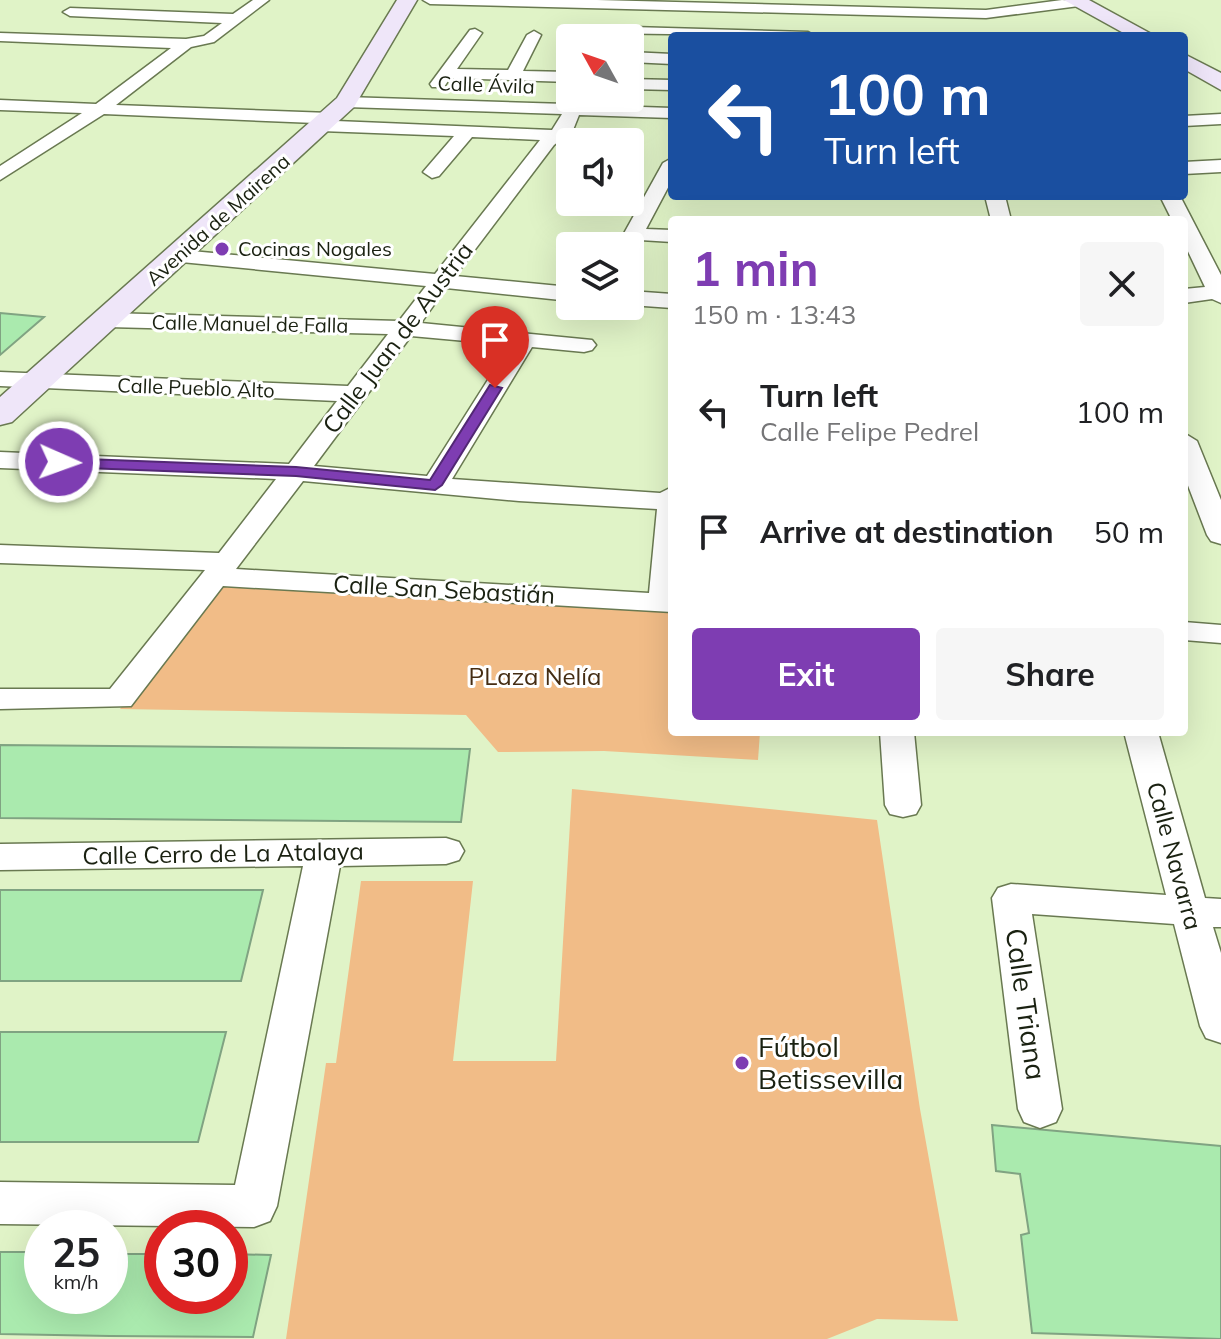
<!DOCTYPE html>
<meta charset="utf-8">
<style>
body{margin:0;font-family:Mulish,sans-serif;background:#f6f6f6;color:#202124;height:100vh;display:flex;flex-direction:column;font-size:30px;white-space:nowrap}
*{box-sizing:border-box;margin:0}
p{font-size:26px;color:#757577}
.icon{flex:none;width:44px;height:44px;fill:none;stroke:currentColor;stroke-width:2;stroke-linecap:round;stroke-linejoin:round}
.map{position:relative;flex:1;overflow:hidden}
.sheet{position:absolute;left:668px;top:216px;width:520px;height:520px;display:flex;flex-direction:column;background:#fff;border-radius:8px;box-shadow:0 8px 32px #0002}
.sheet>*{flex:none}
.hud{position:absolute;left:668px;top:32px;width:520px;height:168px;border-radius:8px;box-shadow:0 8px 32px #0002;background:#1a4fa0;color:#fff;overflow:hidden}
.needle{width:52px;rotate:310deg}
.controls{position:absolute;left:556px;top:24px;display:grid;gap:16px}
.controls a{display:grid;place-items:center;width:88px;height:88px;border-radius:8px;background:#fff;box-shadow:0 8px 32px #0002;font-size:40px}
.speed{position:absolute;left:24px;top:1210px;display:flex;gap:16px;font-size:40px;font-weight:700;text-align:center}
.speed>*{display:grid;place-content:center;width:104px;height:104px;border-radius:50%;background:#fff;box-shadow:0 8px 32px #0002;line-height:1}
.speed small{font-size:20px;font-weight:400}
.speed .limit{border:12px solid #d22;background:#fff;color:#111}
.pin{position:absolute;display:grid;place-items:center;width:68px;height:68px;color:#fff;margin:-82px -34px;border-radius:50% 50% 50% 0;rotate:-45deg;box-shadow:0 0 8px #0007}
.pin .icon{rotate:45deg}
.me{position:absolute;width:88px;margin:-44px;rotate:92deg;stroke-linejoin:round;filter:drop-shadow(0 0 6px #0008)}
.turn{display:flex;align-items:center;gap:28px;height:168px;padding:0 24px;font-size:36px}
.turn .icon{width:104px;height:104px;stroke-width:2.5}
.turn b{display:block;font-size:56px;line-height:68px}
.round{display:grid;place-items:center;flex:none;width:84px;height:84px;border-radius:8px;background:#f6f6f6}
.head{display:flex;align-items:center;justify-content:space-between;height:136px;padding:0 24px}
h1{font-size:48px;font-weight:700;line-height:60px;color:#7e3db2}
.cta{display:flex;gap:16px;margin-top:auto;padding:16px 24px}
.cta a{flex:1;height:92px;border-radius:8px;background:#7e3db2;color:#fff;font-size:32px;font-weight:700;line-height:92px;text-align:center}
.cta a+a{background:#f6f6f6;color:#202124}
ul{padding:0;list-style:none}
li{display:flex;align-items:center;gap:24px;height:120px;padding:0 24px}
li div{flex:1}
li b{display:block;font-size:30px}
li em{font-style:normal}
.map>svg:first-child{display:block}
.green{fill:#f1bc87}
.building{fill:#aaeaae;stroke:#80a382;stroke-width:2}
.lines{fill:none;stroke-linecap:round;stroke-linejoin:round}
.street-casing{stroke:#697951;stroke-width:3}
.secondary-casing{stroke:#697951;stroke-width:3}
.street{fill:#fff;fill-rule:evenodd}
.secondary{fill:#efe6f9;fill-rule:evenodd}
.route{fill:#7e3db2;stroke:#522874;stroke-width:2}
.poi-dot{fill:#7e3db2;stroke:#fff;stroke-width:3}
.labels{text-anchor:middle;stroke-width:6;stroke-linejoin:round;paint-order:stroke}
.far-street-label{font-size:20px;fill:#1a2111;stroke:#fff}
.far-poi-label{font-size:20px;fill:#1a2111;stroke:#fff;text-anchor:start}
.street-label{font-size:24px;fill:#1a2111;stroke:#fff}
.park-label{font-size:24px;fill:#452d13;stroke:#fff}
.near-street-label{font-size:28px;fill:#1a2111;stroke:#fff}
.near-poi-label{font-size:28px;fill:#1a2111;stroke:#fff;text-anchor:start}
</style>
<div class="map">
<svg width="1221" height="1339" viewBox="0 0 1221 1339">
<rect width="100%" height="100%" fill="#e0f3c7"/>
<path class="green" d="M222,585L672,611V732H760L758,760L604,751L498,752L466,715L120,709Z
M572,789L877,820L920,1109L958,1321L877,1319L827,1339H286L326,1063H336L361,881H473L453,1061H556Z"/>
<path class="building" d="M0,313L44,317L0,355Z
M0,745L470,749L461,822L0,818Z
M0,890H263L241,981H0Z
M0,1032H226L198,1142H0Z
M992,1125L1221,1146V1339L1032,1333L1021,1235L1029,1233L1020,1174L996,1171Z
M0,1252H42V1296H110V1254H162V1296H230V1254L271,1255L253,1337L110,1336L0,1334Z"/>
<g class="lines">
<defs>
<path id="street" d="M253,0H269L214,42L191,47L116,105L330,113L336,114V121L552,130L562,114L346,107L338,102L346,97L566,104L570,95V98H584L582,105L672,108V118L579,115L573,130L554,145L455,276L570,287V301L446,288L421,323L592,340L596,345L592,350L584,352L532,347L452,479L660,493L672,487V612L223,586L131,706L0,709V689H110L205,570L0,563V545L219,553L276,479L0,468V452L289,464L337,401L0,386V372L348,386L388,334L108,327L97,320L108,313L399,321L426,286L181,262L171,256L181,250L435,274L540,140L472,137L439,176L432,178L423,172L454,136L321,131L315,130V123L104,114L0,180V166L82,113L0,110V100L96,104L171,48L0,41V33L186,39L204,36L222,23L70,16L63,12L70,8L233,14ZM411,336L510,345L427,476L314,466ZM303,481L519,501L657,509L649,593L236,569Z
M423,0H597L986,10L1062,0L1086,2L1079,6L986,18L430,4Z
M597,26L808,32L815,36L592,33V27Z
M475,29L482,33L457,69L508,70L527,35L534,31L541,35L523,71L570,72V82L450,78L444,87H432L430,84L470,30Z
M630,52L672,54V64L630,62Z
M630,79L672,80V90L630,89Z
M1221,114V124L1184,126V116Z
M672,158V180L646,229L672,230V242L640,240L630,251V246H617L663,163Z
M1221,160V172L1184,174V162Z
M985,196H1005L1011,220H991Z
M1160,196H1180L1221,275V303L1212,299L1184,303V289L1205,287L1184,243V220H1172Z
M630,291L672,294V308L630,305Z
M1184,433L1197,441L1221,500V544L1211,541L1207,535L1184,475Z
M1184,622L1221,625V643L1184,640Z
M880,732H914L921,805L916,814L903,817L890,814L885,805Z
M1124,732H1158L1205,898L1221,899V927H1213L1221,953V1043L1206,1038L1200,1026L1174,924L1032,914L1062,1109L1056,1122L1040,1128L1024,1122L1018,1109L992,898L998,888L1011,884L1166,895Z
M446,838L459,842L464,851L459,860L446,864L340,866L277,1206L270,1221L254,1227L0,1224V1182L235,1185L303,866L0,870V844Z"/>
<path id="secondary" d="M397,0H417L354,107L12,422L0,425V397L337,98Z
M1064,0H1089L1155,36H1129Z
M1184,54L1221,73V90L1184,69Z"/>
</defs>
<use href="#street" class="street-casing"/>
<use href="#secondary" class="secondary-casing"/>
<use href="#street" class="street"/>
<use href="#secondary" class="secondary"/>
</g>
<path class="route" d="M490,385L502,388L442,485L435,490L296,476L59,467L52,462L59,458L296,467L430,480Z"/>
<g class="poi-dot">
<circle cx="222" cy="249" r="8"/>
<circle cx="742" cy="1063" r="8"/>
</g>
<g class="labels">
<g class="far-street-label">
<text transform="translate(486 85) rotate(2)" y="7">Calle Ávila</text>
<text transform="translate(218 220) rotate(-42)" y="7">Avenida de Mairena</text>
<text transform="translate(250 324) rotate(1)" y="7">Calle Manuel de Falla</text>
<text transform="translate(196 388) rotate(2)" y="7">Calle Pueblo Alto</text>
</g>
<g class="far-poi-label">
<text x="238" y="256">Cocinas Nogales</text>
</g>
<g class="street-label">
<text transform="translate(398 338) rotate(-53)" y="8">Calle Juan de Austria</text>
<text transform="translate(444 590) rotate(3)" y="8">Calle San Sebastián</text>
<text transform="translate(223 854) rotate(-1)" y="8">Calle Cerro de La Atalaya</text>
<text transform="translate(1174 856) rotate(75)" y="8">Calle Navarra</text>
</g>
<g class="park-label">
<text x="535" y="685">PLaza Nelía</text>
</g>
<g class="near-street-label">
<text transform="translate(1026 1004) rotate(82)" y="10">Calle Triana</text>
</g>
<g class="near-poi-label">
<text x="758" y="1057">Fútbol<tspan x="758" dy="32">Betissevilla</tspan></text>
</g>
</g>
</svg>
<div class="controls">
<a><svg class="needle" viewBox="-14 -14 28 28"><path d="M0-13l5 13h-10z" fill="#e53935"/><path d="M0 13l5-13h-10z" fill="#757577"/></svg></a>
<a><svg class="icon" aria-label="sound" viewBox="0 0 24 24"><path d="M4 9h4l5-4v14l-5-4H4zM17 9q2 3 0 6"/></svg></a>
<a><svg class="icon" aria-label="layers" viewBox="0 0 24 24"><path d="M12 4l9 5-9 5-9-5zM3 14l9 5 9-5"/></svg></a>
</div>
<div class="speed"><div>25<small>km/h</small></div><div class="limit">30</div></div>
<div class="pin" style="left:495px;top:388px;background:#d93025"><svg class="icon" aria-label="arrive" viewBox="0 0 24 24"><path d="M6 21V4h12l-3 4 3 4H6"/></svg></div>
<svg class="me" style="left:59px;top:462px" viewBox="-20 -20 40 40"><circle r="17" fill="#7e3db2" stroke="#fff" stroke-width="3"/><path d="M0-11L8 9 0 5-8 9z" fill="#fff"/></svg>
<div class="hud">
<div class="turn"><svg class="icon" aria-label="left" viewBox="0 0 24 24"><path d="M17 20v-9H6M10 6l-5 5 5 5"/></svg><div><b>100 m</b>Turn left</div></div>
</div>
<section class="sheet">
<div class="head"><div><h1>1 min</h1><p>150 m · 13:43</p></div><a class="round"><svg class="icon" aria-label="close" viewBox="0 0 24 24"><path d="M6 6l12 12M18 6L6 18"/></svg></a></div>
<ul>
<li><svg class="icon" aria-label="left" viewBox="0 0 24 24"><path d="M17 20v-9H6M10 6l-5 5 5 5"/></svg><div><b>Turn left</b><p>Calle Felipe Pedrel</p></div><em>100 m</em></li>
<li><svg class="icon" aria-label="arrive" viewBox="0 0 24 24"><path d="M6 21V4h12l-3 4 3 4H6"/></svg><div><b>Arrive at destination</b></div><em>50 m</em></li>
</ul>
<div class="cta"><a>Exit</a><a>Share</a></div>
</section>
</div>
